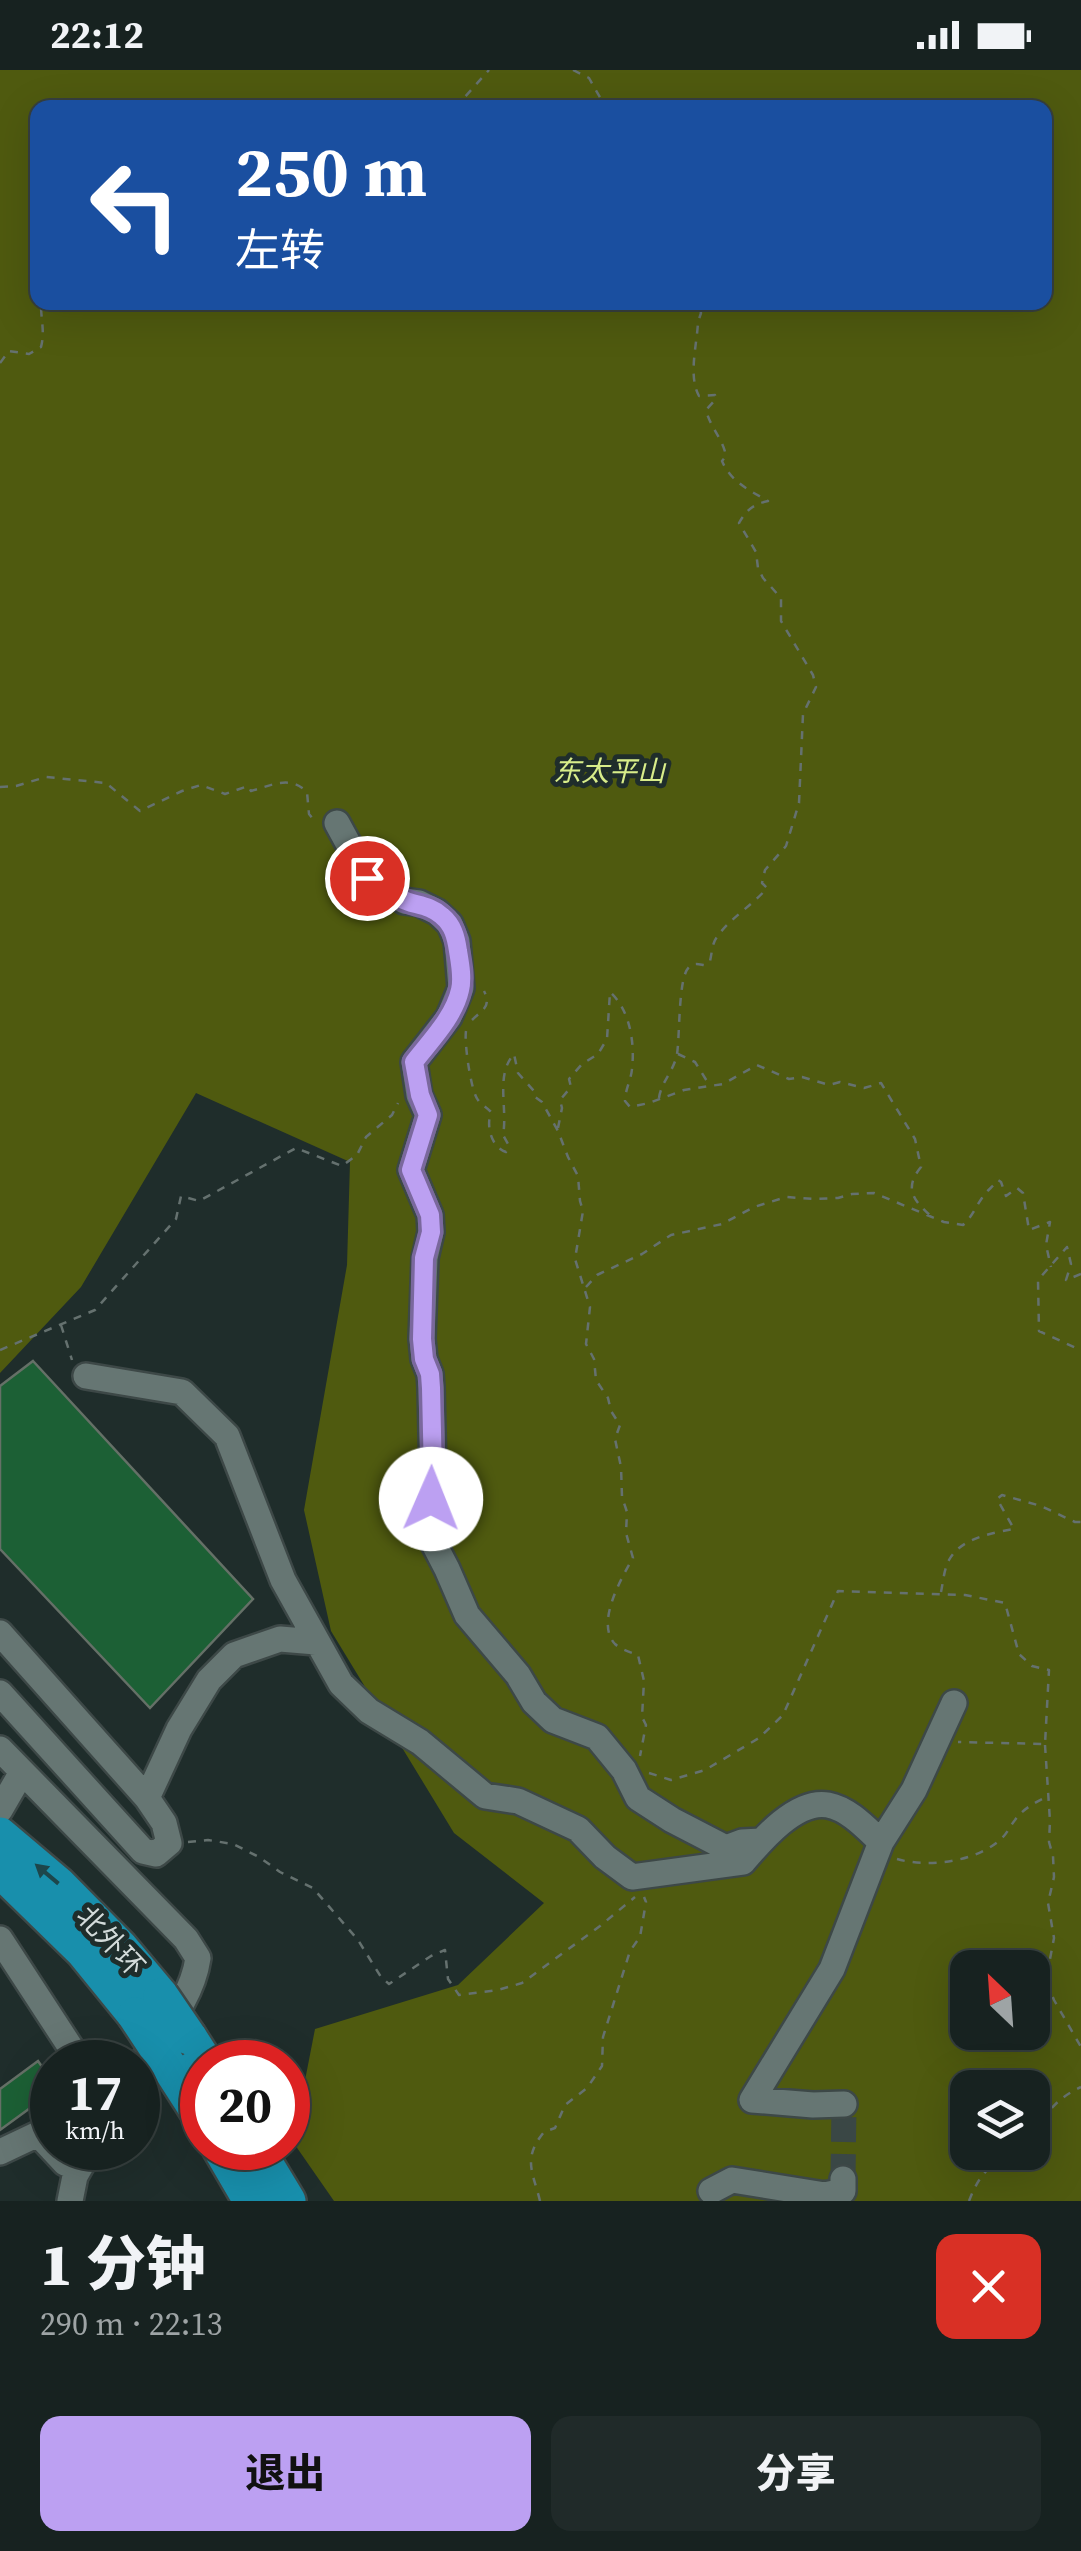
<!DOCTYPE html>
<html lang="zh">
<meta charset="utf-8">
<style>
body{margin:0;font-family:"Source Serif 4","Noto Sans SC",serif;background:#202a29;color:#f1f3f6;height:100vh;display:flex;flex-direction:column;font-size:38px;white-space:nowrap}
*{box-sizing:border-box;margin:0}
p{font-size:32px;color:#9ea4a5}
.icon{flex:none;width:55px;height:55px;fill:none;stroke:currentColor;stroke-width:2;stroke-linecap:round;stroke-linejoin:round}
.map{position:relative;height:2131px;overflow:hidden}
.details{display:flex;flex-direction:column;background:#172220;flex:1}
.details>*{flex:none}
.top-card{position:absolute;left:30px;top:30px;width:1022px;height:210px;border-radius:20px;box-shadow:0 10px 40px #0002,0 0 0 2px #363f3e;background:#1a4fa0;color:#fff;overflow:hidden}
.needle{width:65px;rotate:335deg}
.buttons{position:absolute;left:950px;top:1880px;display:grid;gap:20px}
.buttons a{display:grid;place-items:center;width:100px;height:100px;border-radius:20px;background:#172220;box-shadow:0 10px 40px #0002,0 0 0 2px #363f3e;font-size:50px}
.speed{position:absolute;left:30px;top:1970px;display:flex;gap:20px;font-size:50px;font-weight:700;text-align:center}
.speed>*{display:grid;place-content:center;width:130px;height:130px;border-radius:50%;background:#172220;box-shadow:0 10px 40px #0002,0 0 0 2px #363f3e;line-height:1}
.speed small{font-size:25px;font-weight:400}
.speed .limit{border:15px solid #d22;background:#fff;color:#111}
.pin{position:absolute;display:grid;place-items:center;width:85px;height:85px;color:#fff;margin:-42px;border:5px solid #fff;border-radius:50%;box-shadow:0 2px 10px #0007}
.me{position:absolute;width:110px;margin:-55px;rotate:1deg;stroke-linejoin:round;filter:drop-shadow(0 0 8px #0008)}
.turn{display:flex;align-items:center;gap:35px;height:210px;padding:0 40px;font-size:45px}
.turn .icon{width:130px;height:130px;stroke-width:2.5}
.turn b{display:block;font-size:70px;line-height:85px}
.round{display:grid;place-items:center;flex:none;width:105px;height:105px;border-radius:20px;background:#202a29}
.headline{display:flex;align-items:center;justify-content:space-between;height:170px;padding:0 40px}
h1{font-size:60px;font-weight:800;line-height:75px}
.button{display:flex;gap:20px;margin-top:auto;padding:20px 40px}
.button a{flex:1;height:115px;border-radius:20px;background:#bca0f2;color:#111;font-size:40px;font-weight:800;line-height:115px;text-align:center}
.button a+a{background:#202a29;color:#f1f3f6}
.status{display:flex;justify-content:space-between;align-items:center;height:70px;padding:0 50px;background:#172220;direction:ltr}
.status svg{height:28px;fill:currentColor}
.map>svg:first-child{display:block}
.forest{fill:#4f5a0f;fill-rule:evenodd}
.building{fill:#1c6035;stroke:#657067;stroke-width:2.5}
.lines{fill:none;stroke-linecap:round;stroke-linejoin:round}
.minor-tunnel{stroke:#3a4745;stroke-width:25;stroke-dasharray:25 12;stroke-linecap:butt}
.minor-casing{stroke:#3d4847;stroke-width:30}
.highway-casing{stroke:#3d4847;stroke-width:40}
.path{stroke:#65716f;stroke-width:2.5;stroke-dasharray:8 8;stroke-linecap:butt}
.minor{stroke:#667673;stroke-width:25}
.highway{stroke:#188fac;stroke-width:35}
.highway-bridge-casing{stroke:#3d4847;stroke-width:40;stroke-linecap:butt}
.highway-bridge{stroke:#188fac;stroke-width:35}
.oneway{fill:#1d464b}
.route-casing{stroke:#7a689d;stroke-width:25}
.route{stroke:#bca0f2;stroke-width:18}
.labels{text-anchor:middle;stroke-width:10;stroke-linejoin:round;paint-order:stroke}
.park-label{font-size:28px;font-style:italic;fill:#d8ed8a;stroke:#1f2d2b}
.street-label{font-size:28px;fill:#d3dbda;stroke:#1f2d2b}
</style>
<div class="status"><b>22:12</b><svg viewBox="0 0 49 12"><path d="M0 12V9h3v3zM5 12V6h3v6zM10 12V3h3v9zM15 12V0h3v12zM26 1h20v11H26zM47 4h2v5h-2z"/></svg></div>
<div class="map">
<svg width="1081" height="2131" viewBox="0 0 1081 2131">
<rect width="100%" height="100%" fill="#1f2d2b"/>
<path class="forest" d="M0,0H1081V2131H334L293,2072L315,1959L458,1915L544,1833L454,1763L331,1561L304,1440L347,1195L350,1092L196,1023L81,1217L0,1303ZM38,38H1045V232H38ZM968,1898H1032V1962H968ZM968,2018H1032V2082H968Z"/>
<path class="building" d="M33,1291L253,1529L150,1638L0,1479V1316Z
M38,1991L52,2011V2022L0,2060V2019Z"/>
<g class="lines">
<path class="minor-tunnel" d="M843,2109L844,2034"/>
<defs>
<path id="minor" d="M337,753L367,808L387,816L404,831L419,833L437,842L450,854L457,871L461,918L449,947L414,992L419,1025L428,1045L411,1100L430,1145L431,1162L425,1188L422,1269L424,1289L430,1304L431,1317L433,1406L429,1453L433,1472L447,1499L467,1545L518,1605L534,1632L553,1650L597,1667L624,1700L638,1728L672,1750L726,1778L742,1772L761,1771
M86,1306L182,1322L227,1366L283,1510L341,1614L369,1641L420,1672L485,1726L518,1731L578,1759L605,1787L632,1807L743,1792C761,1771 796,1729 828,1735C849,1739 866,1758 881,1772
M0,1563L147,1728L164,1753L169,1773L156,1784L143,1781L0,1623
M0,1679L186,1869L198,1888C192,1930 161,1963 138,1998
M147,1728L179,1659L209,1610L234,1585L280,1569L316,1572
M0,1740L22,1702
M0,1869L71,1978L83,1992
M844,2034L813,2035L752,2030L832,1899L881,1772L914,1720L954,1633
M0,2082L38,2064L65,2093L79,2099
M711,2121L732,2110L825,2125L843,2121V2109
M70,2131L75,2106L91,2078"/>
<path id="highway" d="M0,1765L58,1814L120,1877L161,1926
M0,1800L83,1881L135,1945
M189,1967L205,1992
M168,1995L202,2048
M220,2078L251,2131
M256,2078L288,2131"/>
</defs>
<use href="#minor" class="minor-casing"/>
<use href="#highway" class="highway-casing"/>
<path class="path" d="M573,0L589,8L606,38
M455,38L489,0
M0,293L9,281L29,284L41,277C45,262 41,250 41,235L44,232
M0,717L16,716L46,707L106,713L140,741L182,721L201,715L225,724L248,716L251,721C273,715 290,705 307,722L309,744L316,753
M472,950C482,940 492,937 484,921
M466,961C464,972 471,1022 478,1030C481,1035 487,1037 491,1042C486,1056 491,1077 506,1082L508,1074L503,1065C508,1038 495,1005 514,984L518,1003L534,1021L535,1027L542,1032L558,1061L568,1087L578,1106L580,1131L583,1141L575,1189L590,1237L586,1274L594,1289L596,1310L608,1328L611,1341L620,1355L615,1369L621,1397L622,1427L627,1442L626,1463L633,1488C622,1507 595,1553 615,1574C620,1579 632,1583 638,1585L644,1611L642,1647L646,1655L640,1686
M678,984L695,992L710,1016
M659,1028C661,1012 674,1001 677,984C680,966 678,907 689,897C694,893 697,894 704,895L710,891C712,883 712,873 717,867C730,848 753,835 767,818L762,813L765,800L786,776L799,733L803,644L816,617L813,605L781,551V528L763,508L758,498L756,482L739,453C746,440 754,434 768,431C749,420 731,412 722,391L726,386C723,369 710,357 706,340L716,329L715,325L699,326C688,306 697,275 698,252L701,243L699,234L696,232
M558,1058L562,1038L560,1030L571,1017L569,1009L582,994L598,984L607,969L610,922C630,940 635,973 632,999C631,1010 625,1020 625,1031L630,1037L649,1033L684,1020L723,1014L757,995L789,1009L802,1007L829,1015L840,1012L864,1018L881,1013L915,1069L921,1097C903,1119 914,1131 933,1148
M1081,1204L1066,1210L1071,1194L1067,1177L1038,1210L1039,1261L1076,1278H1081
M586,1217L597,1205L642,1184L671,1165L722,1154L754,1137L786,1127L814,1129L838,1128L852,1124L874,1123L944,1152L963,1155C972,1147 975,1138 982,1128C986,1121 993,1117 998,1110L1001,1112L1006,1126L1017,1118L1023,1123L1029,1160L1050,1152L1046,1175L1051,1197
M61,1255L72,1290
M0,1280L95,1240L176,1149L181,1126L199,1131L296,1078L342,1096L357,1085L366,1067L392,1045L398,1033
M941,1522C943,1513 944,1499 949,1490C961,1468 992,1463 1014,1459L997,1429L1002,1425L1041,1436L1075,1452H1081
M1045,1675L1050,1751L1049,1772L1053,1786L1054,1807L1048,1833L1054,1868L1046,1910L1054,1930L1081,1977
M649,1703L671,1710L705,1700L759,1668L783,1645L838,1521L965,1525L1005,1533L1019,1584L1032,1596L1049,1600L1045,1674L958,1672
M188,1772L208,1770L233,1774L259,1787L280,1802L313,1818L358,1870L381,1907L389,1914L431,1886L445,1880L448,1909L459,1925L498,1920L522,1913L600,1856L635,1827
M897,1789C928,1798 976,1792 1001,1769C1007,1764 1010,1756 1015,1750C1023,1739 1034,1733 1046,1727
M1032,2063C1049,2042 1055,2029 1081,2017
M540,2131C533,2102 522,2089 544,2062L555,2058L565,2035L587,2018L602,1996L603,1967L630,1881L640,1867L646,1832L644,1827
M969,2131C979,2105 986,2101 1006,2082"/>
<use href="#minor" class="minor"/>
<use href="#highway" class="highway"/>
<defs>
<path id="highway-bridge" d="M161,1926L189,1967
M135,1945L168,1995"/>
</defs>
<use href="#highway-bridge" class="highway-bridge-casing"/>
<use href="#highway-bridge" class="highway-bridge"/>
</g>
<defs><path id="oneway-solid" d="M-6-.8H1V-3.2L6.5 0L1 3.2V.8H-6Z" transform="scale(2.5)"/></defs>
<use class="oneway" href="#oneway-solid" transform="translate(47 1804) rotate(-140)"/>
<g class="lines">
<defs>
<path id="route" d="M367,808C383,814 387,819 400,828C412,836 428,833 442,846C453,855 456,867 458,881C460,893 463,908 460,920C454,947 431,970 414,992L420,1025L428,1045L411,1100L430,1145L431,1162L424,1188L422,1269L424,1289L430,1304L431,1318L433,1406L431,1429"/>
</defs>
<use href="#route" class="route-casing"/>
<use href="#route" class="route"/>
</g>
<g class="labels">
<g class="park-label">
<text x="609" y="711">东太平山</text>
</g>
<g class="street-label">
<text transform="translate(111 1871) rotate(47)" y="10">北外环</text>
</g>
</g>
</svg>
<div class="buttons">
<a><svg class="needle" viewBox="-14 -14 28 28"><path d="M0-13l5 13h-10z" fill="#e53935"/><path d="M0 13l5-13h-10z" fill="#9ea4a5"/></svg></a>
<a><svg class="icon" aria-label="layers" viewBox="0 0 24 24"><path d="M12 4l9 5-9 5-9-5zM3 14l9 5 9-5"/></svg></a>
</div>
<div class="speed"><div>17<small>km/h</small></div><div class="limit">20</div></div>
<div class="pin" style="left:367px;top:808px;background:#d93025"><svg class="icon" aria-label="arrive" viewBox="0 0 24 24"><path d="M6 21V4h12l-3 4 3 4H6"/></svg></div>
<svg class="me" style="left:431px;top:1429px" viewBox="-20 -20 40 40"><circle r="19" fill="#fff"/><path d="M0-13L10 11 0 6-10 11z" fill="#bca0f2"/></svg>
<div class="top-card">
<div class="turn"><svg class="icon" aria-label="left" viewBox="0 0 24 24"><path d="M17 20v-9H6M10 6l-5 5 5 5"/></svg><div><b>250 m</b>左转</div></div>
</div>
</div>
<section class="details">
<div class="headline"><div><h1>1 分钟</h1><p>290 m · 22:13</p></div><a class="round" style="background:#d93025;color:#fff"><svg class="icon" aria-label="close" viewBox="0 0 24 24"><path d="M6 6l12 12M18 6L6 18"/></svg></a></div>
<div class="button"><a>退出</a><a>分享</a></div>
</section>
